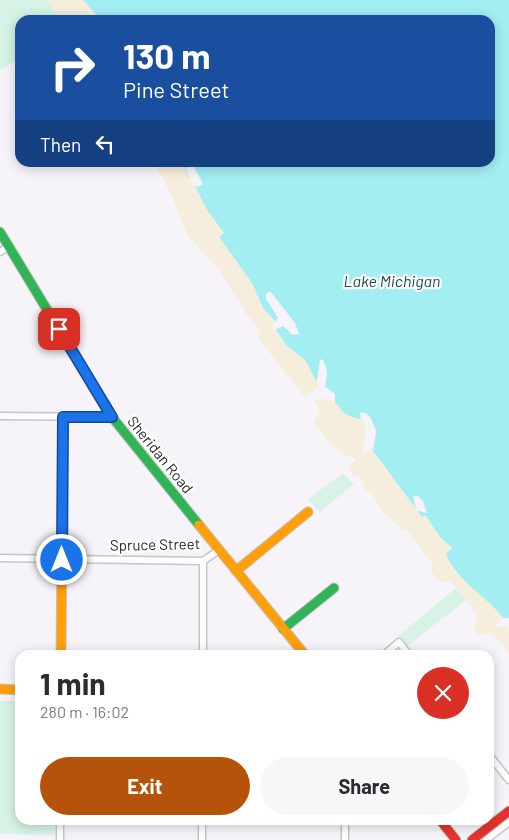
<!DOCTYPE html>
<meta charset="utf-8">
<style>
body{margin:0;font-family:Barlow,sans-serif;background:#f7f7f7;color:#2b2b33;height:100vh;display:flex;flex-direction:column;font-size:19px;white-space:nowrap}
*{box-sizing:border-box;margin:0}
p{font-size:16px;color:#7c7c81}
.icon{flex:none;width:28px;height:28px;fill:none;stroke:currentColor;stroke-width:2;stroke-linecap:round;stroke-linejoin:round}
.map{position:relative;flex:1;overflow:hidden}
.side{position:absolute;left:15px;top:650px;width:479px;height:175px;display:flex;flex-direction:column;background:#fff;border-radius:15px;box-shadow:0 2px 12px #0003}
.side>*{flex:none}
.hud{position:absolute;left:15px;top:15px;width:480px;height:152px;border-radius:15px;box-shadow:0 2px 12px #0003;background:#1a4fa0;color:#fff;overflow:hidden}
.pin{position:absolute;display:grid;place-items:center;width:42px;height:42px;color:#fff;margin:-21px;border-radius:10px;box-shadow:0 2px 8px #0006}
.me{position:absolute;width:55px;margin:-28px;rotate:0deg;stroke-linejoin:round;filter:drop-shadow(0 0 4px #0008)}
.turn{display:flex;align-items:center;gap:18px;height:105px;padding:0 25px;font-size:22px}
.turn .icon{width:65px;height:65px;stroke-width:2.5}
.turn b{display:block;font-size:35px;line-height:42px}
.then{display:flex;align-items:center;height:48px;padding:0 25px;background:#0003;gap:10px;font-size:19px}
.round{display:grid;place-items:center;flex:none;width:52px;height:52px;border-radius:26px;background:#f7f7f7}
.summary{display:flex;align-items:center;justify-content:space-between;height:85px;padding:0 25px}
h1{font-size:30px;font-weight:700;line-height:38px}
.action{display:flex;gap:10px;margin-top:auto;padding:10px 25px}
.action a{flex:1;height:58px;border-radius:30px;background:#b45309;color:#fff;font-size:20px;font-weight:700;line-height:58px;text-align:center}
.action a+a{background:#f7f7f7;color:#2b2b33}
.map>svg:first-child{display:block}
.green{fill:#d6f3e5}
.sand{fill:#f5eedc}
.water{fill:#a3eef2}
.pier{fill:#f6f4f8}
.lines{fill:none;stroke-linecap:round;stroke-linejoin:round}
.street-casing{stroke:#c6c5c8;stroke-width:9}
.fast-casing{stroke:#c6c5c8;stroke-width:11}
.slow-casing{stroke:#c6c5c8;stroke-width:11}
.jam-casing{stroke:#c6c5c8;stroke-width:11}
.street{stroke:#fefdfe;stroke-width:6}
.fast{stroke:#30b455;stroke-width:9}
.slow{stroke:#ff9f0a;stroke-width:9}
.jam{stroke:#e5322d;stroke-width:9}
.route-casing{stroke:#114b97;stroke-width:12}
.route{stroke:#1a73e8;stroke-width:9}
.labels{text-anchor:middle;stroke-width:4.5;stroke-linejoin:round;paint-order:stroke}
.street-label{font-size:15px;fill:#2c2b2d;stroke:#fff}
.water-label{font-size:16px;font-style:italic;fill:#1a4b4d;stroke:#fff}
</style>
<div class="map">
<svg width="509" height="840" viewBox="0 0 509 840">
<rect width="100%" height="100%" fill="#f6f4f8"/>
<path class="green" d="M0,0H48L60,20H20V58L0,70Z
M343,473L354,484L320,512L308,499Z
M456,588L466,600L406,647L397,637Z
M0,701H20V820H55V835L0,834Z"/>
<path class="sand" d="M48,0H83L101,20H60Z
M154,163H183L188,177L192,180L207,210L224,234L219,237L252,283L263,308L276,322L273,325L286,345L306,361L321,384L305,398L257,336L261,332L247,315L217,267L188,236L170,192Z
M319,398L335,402L358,419L361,418C370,429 364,438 362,451L366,453L372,447L376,457L422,516L425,515L441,538L452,549L455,572L496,609L503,618L494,625L498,628L504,626L509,630V654L496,637L489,633L479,635L474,628L478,616L454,585L449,581L439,582L431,571L433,564L407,530H403L382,511L373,495L365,489L363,481L357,476H353L349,468L356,459C336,453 325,438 313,421L319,414V408L314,402Z"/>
<path class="water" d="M83,0H509V618H503C486,595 457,582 446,554L452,548L441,538L425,515L422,517L373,451L376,430L366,413L360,415L361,418L358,419L345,414L335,402V394L315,379L306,361L286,345L273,325L276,322L263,308L252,283L219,237L224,233L207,210L192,180L188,177L183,163L490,162V20H101Z"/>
<path class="pier" d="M186,163H192L203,184L198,187L192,184L186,170Z
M270,291L295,323L299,334L293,335L283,326L274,330L272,327L278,318L266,299V294Z
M320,359L324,361L327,372L325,390L318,385L317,381Z
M363,412L370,417L376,430L375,441L370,448L374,430L365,415H363V420L361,418L360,413Z
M413,496H418L423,501L427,513L415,510L416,508Z"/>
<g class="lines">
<defs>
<path id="street" d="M0,252L9,246
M0,416L112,417
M0,558L203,561L219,550
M203,561V655
M384,655L399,642L409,655
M489,755L509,780
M60,840V820
M202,840V820
M345,840V820
M486,840L509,822"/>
<path id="fast" d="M0,232L112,417L199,525
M283,629L334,588"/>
<path id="slow" d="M199,525L305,655
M236,571L308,512
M61,655L63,417
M0,689L20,690"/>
<path id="jam" d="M440,820L456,840
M472,840L509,811"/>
</defs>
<use href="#street" class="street-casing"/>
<use href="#fast" class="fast-casing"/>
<use href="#slow" class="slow-casing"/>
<use href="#jam" class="jam-casing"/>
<use href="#street" class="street"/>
<use href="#fast" class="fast"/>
<use href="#slow" class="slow"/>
<use href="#jam" class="jam"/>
</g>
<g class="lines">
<defs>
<path id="route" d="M59,329L112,417H63L62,560"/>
</defs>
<use href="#route" class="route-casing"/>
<use href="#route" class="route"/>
</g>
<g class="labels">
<g class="street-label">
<text transform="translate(160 455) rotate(51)" y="5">Sheridan Road</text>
<text transform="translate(155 545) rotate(-1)" y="5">Spruce Street</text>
</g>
<g class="water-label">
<text x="392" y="287">Lake Michigan</text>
</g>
</g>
</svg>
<div class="pin" style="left:59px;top:329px;background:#d93025"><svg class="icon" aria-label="arrive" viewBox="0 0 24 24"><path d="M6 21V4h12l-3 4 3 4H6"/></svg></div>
<svg class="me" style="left:62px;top:560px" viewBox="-20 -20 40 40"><circle r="17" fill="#1a73e8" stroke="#fff" stroke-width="3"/><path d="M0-11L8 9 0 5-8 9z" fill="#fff"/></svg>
<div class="hud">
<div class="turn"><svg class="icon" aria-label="right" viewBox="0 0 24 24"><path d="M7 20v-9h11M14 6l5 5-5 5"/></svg><div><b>130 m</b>Pine Street</div></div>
<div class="then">Then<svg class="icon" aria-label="left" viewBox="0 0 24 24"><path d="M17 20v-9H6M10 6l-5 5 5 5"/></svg></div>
</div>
<section class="side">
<div class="summary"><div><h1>1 min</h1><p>280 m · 16:02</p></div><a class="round" style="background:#d93025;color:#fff"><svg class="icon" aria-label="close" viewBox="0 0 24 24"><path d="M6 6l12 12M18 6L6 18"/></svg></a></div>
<div class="action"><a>Exit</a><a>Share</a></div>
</section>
</div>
